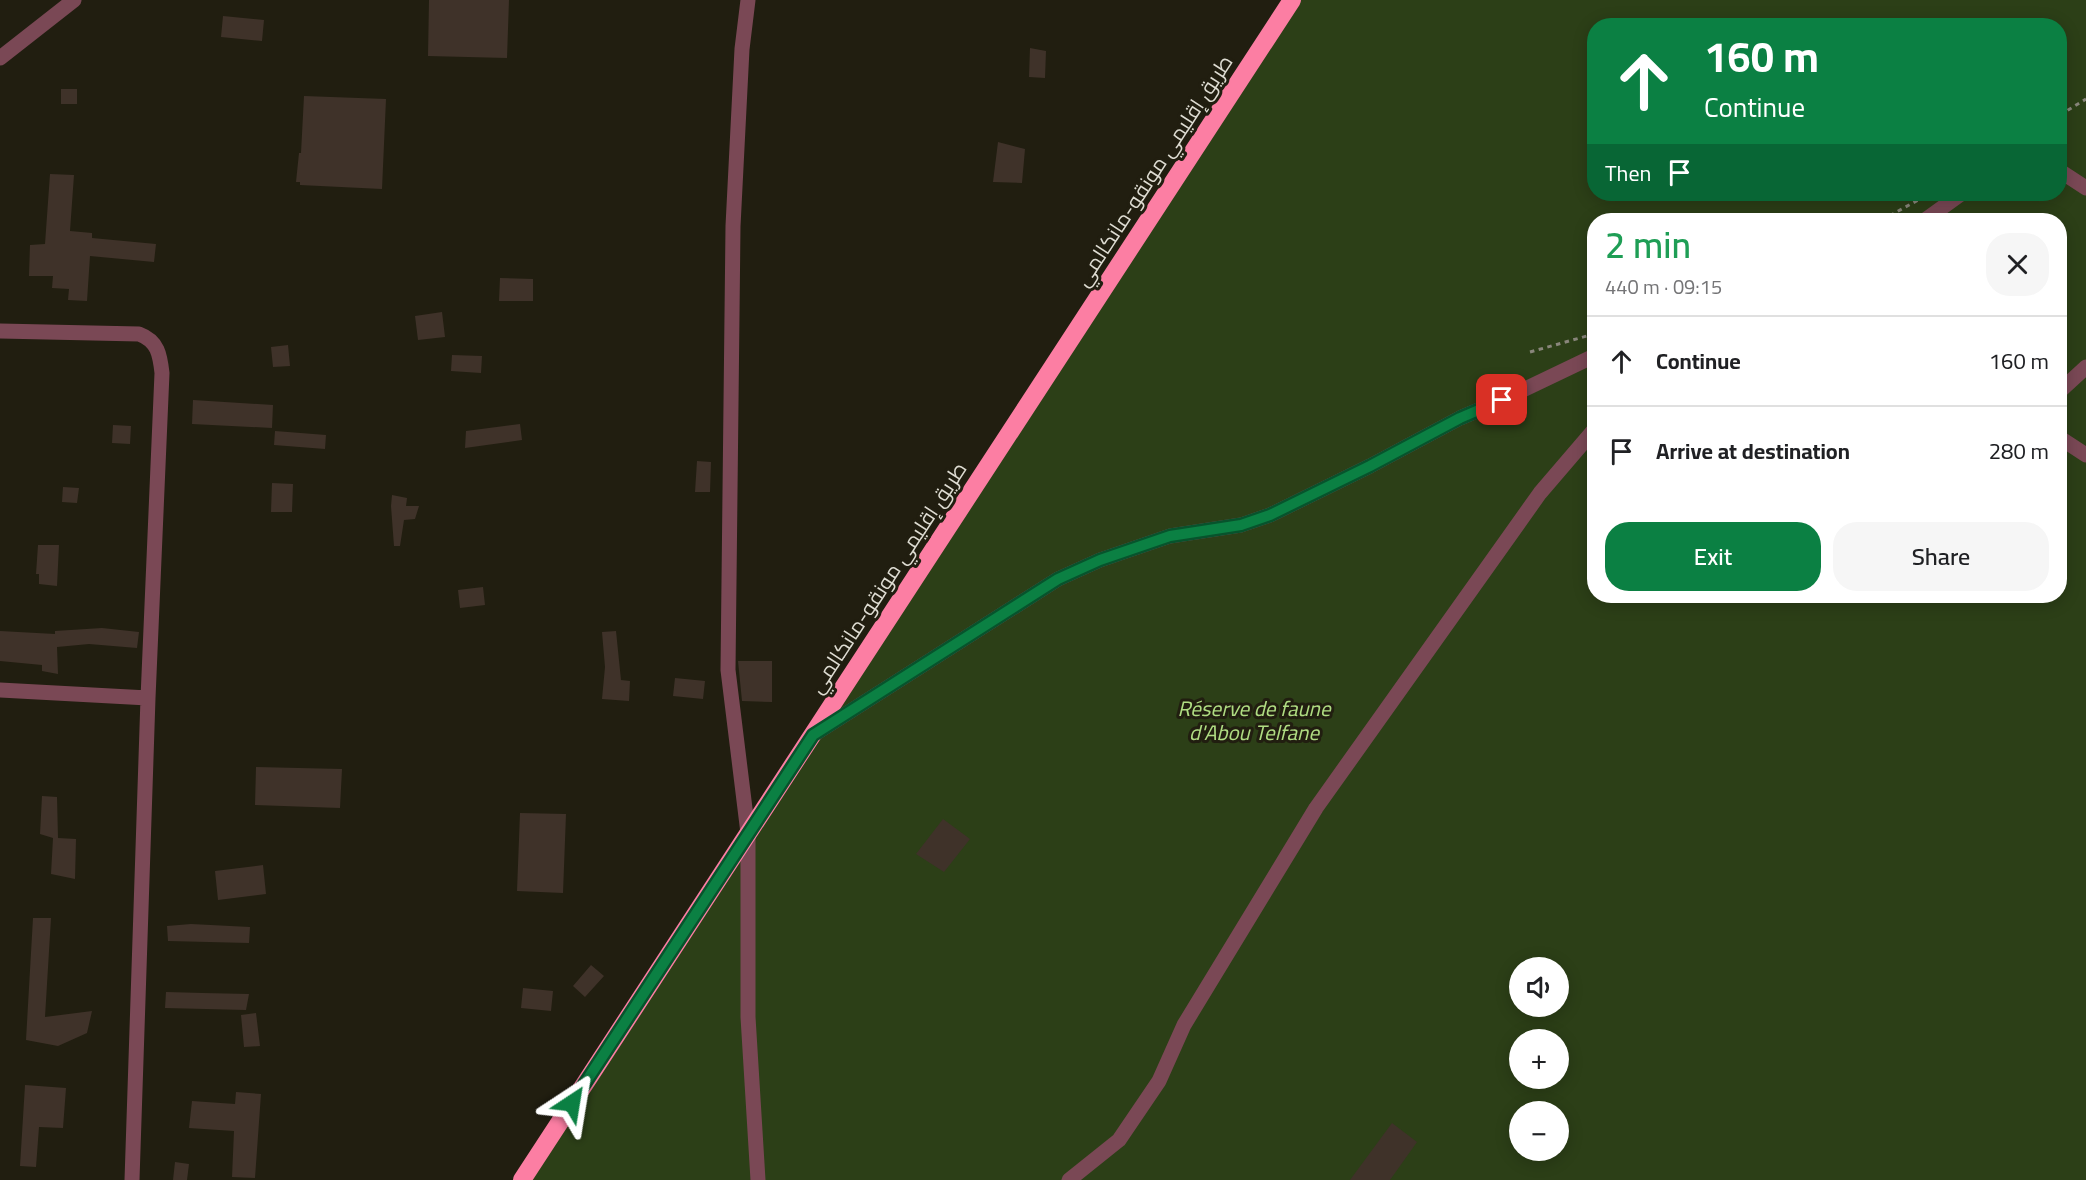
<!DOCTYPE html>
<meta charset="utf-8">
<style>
body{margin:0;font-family:Georgia,Cairo,serif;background:#f6f6f6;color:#202124;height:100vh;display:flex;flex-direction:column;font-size:22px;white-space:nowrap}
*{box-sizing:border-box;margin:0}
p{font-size:20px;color:#757577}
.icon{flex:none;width:33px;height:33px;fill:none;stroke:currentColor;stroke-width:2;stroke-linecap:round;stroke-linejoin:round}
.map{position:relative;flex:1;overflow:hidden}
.sheet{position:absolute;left:1587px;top:213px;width:480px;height:390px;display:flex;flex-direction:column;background:#fff;border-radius:24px;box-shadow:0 3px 15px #0003}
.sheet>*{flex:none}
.hud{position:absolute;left:1587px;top:18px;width:480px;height:183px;border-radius:24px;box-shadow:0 3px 15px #0003;background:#0b8043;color:#fff;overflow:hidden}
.tools{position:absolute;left:1509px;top:957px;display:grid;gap:12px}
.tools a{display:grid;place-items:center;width:60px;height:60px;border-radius:50%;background:#fff;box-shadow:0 3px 15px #0003;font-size:30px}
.pin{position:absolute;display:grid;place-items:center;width:51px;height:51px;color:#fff;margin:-26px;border-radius:12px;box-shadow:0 3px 9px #0006}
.me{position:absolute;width:66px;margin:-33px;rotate:33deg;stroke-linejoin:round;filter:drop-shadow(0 0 4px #0008)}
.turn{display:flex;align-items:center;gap:21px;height:126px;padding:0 18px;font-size:27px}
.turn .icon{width:78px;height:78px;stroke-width:2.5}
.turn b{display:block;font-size:42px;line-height:51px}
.then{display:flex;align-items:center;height:57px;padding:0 18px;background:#0003;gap:12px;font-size:22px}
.round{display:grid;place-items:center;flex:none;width:63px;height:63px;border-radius:24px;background:#f6f6f6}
.summary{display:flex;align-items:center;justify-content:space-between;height:102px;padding:0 18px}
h1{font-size:36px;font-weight:600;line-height:45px;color:#1e9e55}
.primary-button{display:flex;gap:12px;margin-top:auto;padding:12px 18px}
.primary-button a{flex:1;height:69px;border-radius:24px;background:#0b8043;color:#fff;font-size:24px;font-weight:600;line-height:69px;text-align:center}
.primary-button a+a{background:#f6f6f6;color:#202124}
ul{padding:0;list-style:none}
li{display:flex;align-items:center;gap:18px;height:90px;padding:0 18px;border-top:2px solid #e0e0e0}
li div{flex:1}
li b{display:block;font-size:22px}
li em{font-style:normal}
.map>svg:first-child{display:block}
.green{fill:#2c3f17;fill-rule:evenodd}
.building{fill:#3f3229}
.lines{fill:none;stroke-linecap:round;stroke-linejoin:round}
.path{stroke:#89867b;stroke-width:3;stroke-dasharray:4.5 4.5;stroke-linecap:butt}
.minor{stroke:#7a4855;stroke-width:15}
.highway{stroke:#fc7ea3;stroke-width:18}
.route-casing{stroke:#07532c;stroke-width:15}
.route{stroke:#0b8043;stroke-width:10}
.labels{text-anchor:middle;stroke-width:6;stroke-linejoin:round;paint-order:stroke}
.street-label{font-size:21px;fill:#dedcd2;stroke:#211e10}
.park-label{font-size:21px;font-style:italic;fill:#afdc82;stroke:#211e10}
</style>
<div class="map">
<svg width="2086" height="1180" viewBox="0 0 2086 1180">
<rect width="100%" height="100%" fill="#211e10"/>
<path class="green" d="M1292,0H2086V1180H522ZM1594,26H2060V194H1594ZM1594,220H2060V596H1594ZM1520,968H1558V1006H1520ZM1520,1040H1558V1078H1520ZM1520,1112H1558V1150H1520Z"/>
<path class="building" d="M429,0H509L507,58L428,56Z
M223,16L264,20L262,41L221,37Z
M1030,48L1046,51L1045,78L1029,77Z
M61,89H77V104H61Z
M304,96L386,99L382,189L300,185V182H296L299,153H301Z
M998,142L1025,149L1022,183L993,182Z
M50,174L74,175L70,231L92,233V238L156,244L154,262L90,256L87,301L68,300L69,289L52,288L53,276H29L30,245L45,244Z
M500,278L533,279V301H499Z
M442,312L445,337L418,340L415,316Z
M288,345L290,366L273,367L271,347Z
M452,355L482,356L481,373L451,371Z
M193,400L273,405L272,428L192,424Z
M520,424L522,440L465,448L466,431Z
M113,425L131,426L130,444L112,443Z
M275,431L326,435L325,449L274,445Z
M697,461L711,462L710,492H695Z
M272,483L293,484L292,512H271Z
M63,487L79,488L77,503L62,502Z
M392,495L407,498L406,506H419L415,519L404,520L400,546H394L391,506Z
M38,545H59L57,586L39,584V574H36Z
M483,587L485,605L460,608L458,590Z
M102,628L139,632L137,648L89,644L57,647L58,674L42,671V665L0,661V631L55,634V631Z
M616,631L621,680L630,681L629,701L602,699L605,667L602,632Z
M738,661H772V702L742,701Z
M675,678L705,681L703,699L673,696Z
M256,767L342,769L340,808L255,805Z
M42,796L57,797L58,838L76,839L75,879L51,874L53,838L40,834Z
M520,813L566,814L563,893L517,891Z
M943,819L970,839L944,872L916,854Z
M263,865L266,894L218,900L215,871Z
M33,918H51L45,1017L92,1011L87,1033L58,1046L26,1040Z
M191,924L250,927L249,943L168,941L167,926Z
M591,965L604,976L585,997L573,986Z
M523,988L553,991L551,1011L521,1008Z
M166,992L203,993L249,994L246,1010L165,1008Z
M256,1013L260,1046L244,1047L241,1015Z
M25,1085L66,1088L63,1128L39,1127L36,1167L20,1166Z
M236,1092L261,1094L255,1178L232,1177L234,1131L189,1128L192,1101L235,1104Z
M1392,1123L1417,1142L1390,1180H1350Z
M175,1162L189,1164L187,1180H173Z"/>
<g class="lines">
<path class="path" d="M2060,115L2086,99
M1882,220L1929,194
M1530,352L1594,334"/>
<path class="minor" d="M748,0L742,49L733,226L728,670L748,833V1017L758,1180
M0,58L74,0
M2060,171L2086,188
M1925,220L1961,194
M0,331L139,334C158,341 160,355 162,373L148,698L132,1180
M2060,391L2086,367
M2060,438L2086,455
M0,690L148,698
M813,735L1058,579L1100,560L1170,536L1241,525L1270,515L1370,466L1460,418L1502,400L1594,356
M1069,1180L1119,1140L1159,1081L1184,1025L1316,808L1540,493L1594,430"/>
<path class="highway" d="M522,1180L1292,0"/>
</g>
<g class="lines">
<defs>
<path id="route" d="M572,1103L813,735L1058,579L1100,560L1170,536L1241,525L1270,515L1370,466L1460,418L1502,400"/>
</defs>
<use href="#route" class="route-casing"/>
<use href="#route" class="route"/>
</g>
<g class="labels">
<g class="street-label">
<text transform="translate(1154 171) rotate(-57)" y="7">طريق إقليمي مونقو-مانكالمي</text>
<text transform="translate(888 578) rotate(-57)" y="7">طريق إقليمي مونقو-مانكالمي</text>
</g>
<g class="park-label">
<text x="1254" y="716">Réserve de faune<tspan x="1254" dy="24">d'Abou Telfane</tspan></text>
</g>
</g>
</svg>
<div class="tools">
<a><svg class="icon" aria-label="sound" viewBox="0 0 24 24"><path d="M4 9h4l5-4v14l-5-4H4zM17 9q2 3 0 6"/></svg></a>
<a>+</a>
<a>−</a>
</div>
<div class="pin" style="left:1502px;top:400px;background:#d93025"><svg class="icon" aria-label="arrive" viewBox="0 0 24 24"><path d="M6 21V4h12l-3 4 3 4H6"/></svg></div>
<svg class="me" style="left:572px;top:1103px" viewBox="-20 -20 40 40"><path d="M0-17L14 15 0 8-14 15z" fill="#0b8043" stroke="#fff" stroke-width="4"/></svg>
<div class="hud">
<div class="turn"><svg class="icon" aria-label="ahead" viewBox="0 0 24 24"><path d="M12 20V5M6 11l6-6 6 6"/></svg><div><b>160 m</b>Continue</div></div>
<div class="then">Then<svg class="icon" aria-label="arrive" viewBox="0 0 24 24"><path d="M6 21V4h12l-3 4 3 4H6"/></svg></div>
</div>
<section class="sheet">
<div class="summary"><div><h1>2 min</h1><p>440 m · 09:15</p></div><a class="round"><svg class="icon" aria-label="close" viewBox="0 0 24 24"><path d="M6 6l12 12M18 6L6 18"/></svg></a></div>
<ul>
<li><svg class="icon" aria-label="ahead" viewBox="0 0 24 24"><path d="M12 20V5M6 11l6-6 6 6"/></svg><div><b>Continue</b></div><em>160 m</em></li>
<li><svg class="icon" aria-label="arrive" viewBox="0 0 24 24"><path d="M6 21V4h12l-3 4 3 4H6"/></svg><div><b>Arrive at destination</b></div><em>280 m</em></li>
</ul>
<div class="primary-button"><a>Exit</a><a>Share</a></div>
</section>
</div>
